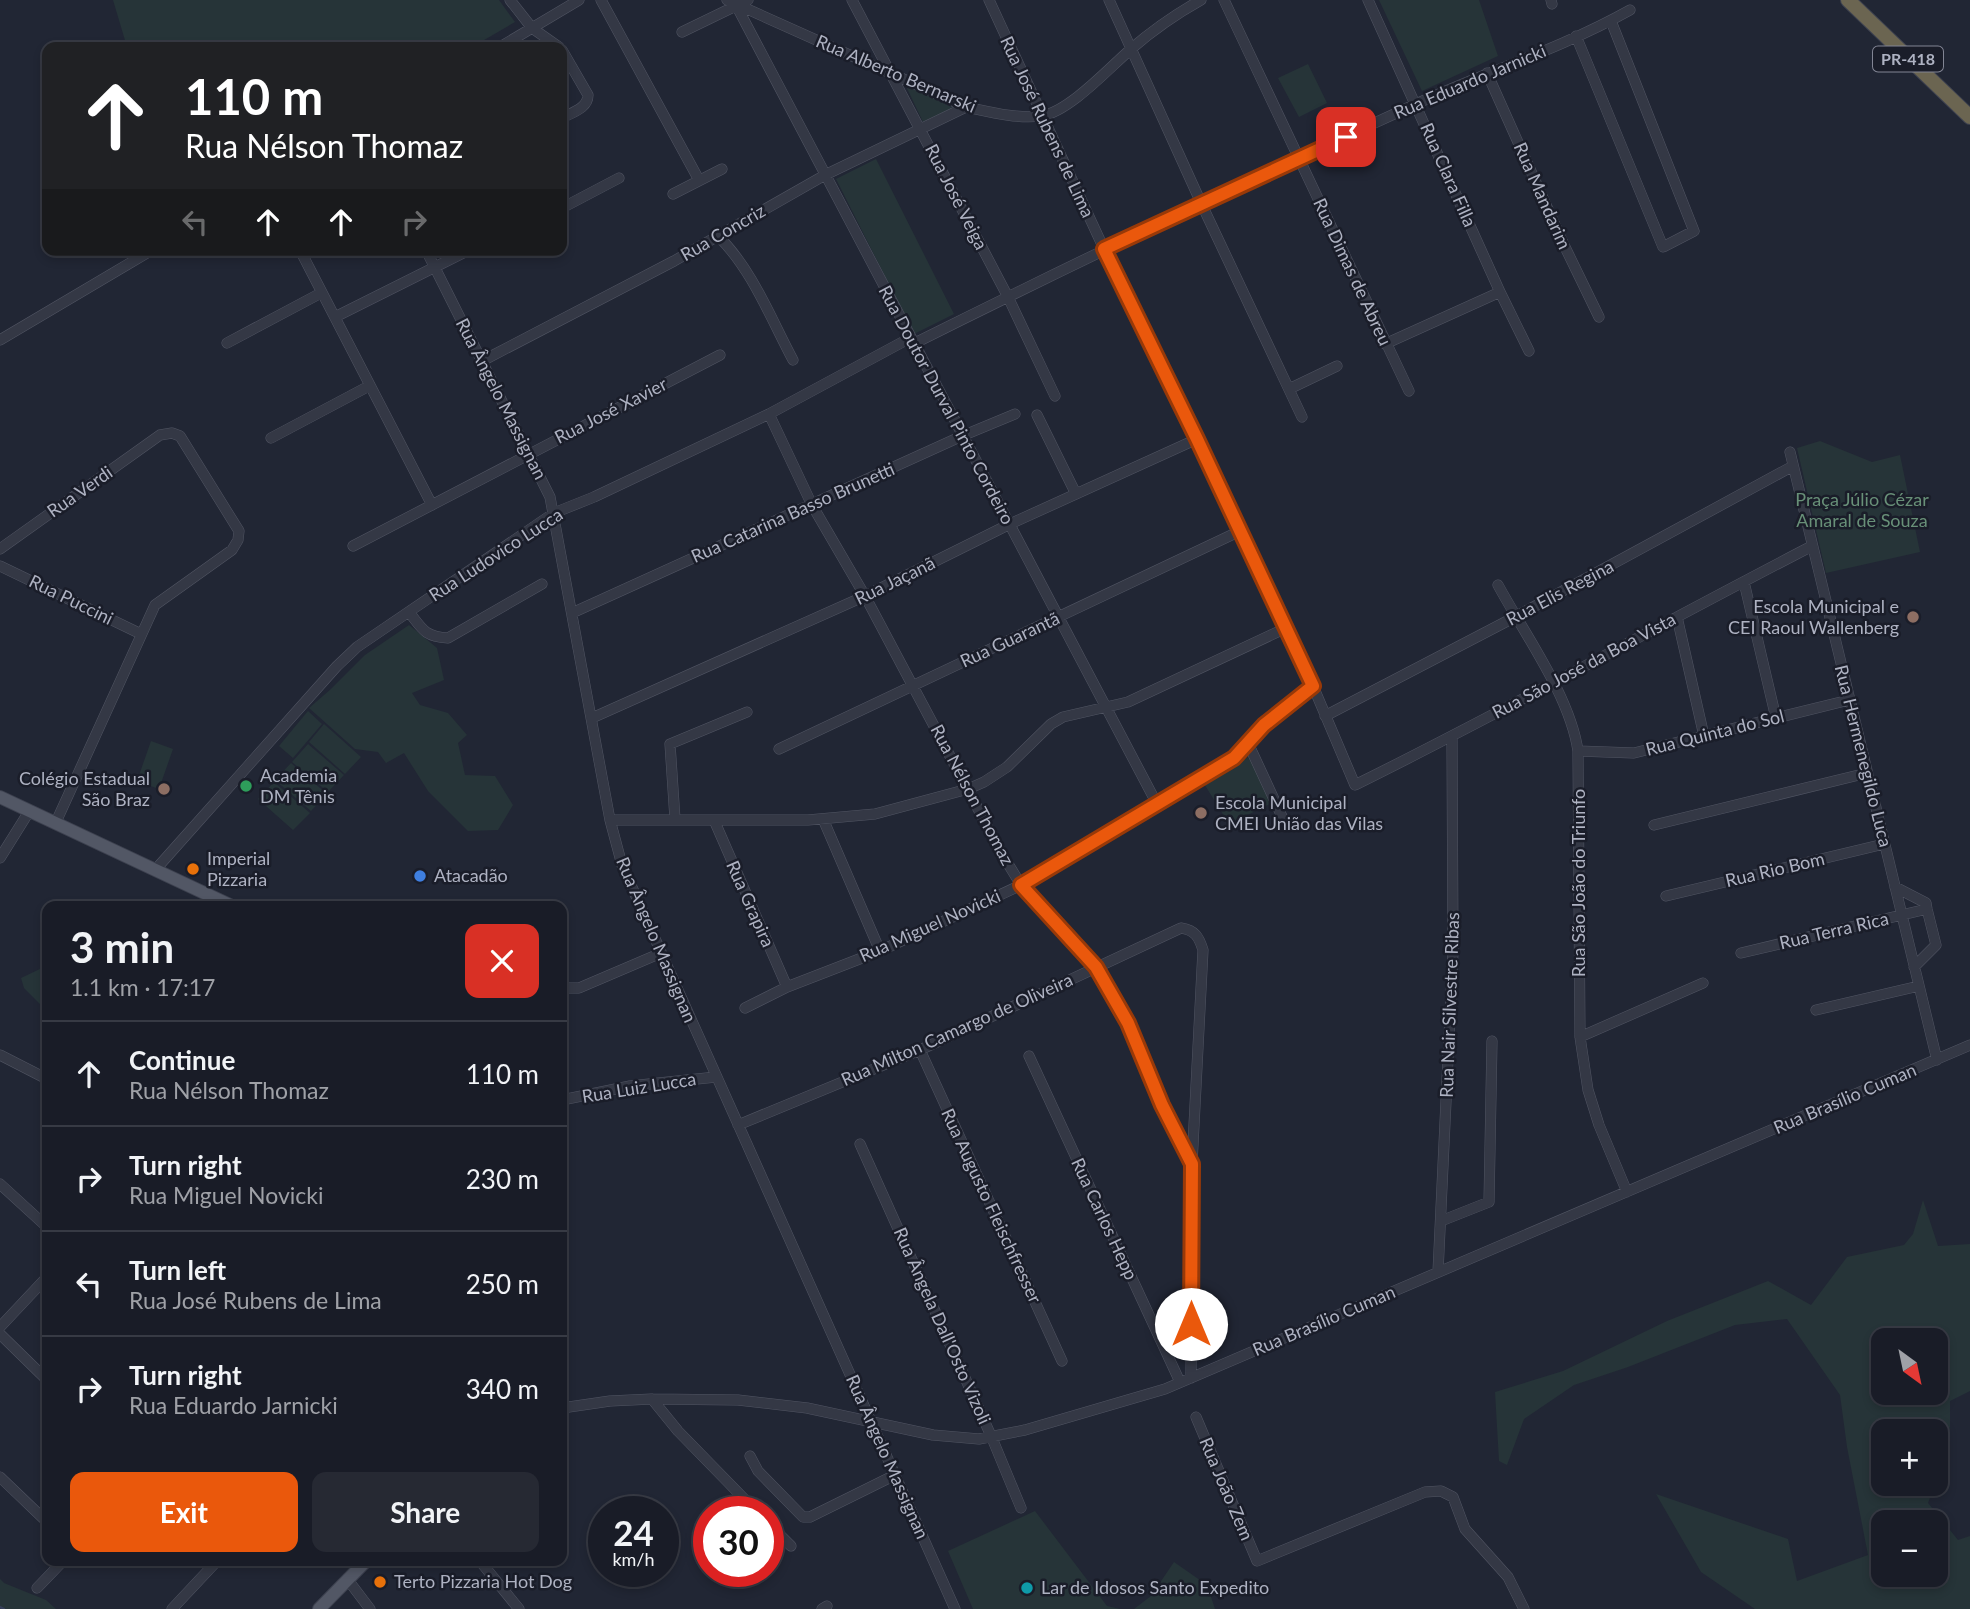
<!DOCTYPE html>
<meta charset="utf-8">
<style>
body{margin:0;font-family:Lato,sans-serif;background:#262933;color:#f1f3f6;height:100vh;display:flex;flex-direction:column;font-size:26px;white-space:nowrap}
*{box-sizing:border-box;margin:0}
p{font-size:23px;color:#9fa1a7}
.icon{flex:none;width:38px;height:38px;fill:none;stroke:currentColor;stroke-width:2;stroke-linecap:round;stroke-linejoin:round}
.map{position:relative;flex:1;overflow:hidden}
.side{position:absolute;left:42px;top:901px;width:525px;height:665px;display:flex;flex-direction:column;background:#191c27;border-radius:14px;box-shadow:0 4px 10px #0003,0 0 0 2px #373a44}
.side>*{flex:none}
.hud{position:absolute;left:42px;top:42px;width:525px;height:214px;border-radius:14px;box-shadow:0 4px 10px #0003,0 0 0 2px #373a44;background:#202124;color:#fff;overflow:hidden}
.needle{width:46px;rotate:147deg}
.fabs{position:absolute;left:1871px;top:1328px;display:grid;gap:14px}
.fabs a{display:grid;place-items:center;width:77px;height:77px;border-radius:14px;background:#191c27;box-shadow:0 4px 10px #0003,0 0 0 2px #373a44;font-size:35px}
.speed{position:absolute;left:588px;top:1496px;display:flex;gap:14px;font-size:35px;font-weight:700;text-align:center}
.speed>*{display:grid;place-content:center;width:91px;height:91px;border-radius:50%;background:#191c27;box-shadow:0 4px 10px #0003,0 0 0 2px #373a44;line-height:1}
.speed small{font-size:18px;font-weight:400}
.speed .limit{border:10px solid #d22;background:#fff;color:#111}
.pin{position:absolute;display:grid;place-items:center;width:60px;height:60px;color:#fff;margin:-30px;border-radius:14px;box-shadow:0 4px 10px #0006}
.me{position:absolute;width:77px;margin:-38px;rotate:0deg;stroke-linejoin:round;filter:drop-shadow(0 0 5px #0008)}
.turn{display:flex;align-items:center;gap:24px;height:147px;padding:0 28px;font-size:32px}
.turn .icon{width:91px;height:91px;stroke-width:2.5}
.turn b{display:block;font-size:49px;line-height:60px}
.lanes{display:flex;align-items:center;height:66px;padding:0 28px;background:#0003;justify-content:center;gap:35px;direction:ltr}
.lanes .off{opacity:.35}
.round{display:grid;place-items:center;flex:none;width:74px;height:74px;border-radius:14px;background:#262933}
.head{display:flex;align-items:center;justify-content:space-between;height:119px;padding:0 28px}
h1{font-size:42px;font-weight:700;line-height:52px}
.cta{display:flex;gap:14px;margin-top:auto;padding:14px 28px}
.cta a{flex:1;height:80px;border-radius:14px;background:#ea580c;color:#fff;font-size:28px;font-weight:700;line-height:80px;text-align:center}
.cta a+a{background:#262933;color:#f1f3f6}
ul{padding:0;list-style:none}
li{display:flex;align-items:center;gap:21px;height:105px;padding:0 28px;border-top:2px solid #373a44}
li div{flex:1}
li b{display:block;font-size:26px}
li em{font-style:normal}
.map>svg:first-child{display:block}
.green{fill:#263438;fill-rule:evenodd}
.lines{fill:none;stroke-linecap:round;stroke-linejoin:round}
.stream{stroke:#363f5a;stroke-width:2.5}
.minor-casing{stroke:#515563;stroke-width:11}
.major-casing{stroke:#3d414f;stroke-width:14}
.highway-casing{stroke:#3e4250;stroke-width:16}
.minor{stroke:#343845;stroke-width:10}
.major{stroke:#525765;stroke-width:12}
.highway{stroke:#6b6551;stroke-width:14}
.route-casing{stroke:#983908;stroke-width:18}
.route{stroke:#ea580c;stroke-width:12}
.education-dot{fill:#8d6e63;stroke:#1a1d29;stroke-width:2.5}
.leisure-dot{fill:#2e9e5b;stroke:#1a1d29;stroke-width:2.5}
.food-dot{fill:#e8710a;stroke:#1a1d29;stroke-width:2.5}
.shop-dot{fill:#3f7fe0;stroke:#1a1d29;stroke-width:2.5}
.culture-dot{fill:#0f9aa8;stroke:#1a1d29;stroke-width:2.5}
.labels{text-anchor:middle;stroke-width:5;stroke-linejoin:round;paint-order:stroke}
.shield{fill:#1a1d29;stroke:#828594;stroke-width:2}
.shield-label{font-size:16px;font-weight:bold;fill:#aeb2c2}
.street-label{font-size:18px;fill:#aeb2c2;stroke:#1a1d29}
.park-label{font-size:18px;fill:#689078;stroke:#1a1d29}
.poi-label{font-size:18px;fill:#aeb2c2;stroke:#1a1d29;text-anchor:start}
</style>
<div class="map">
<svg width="1970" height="1609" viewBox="0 0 1970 1609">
<rect width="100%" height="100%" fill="#212634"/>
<path class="green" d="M113,0H499L515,22L472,47H127Z
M1379,0H1479L1498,56L1422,91Z
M1308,64L1327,103L1299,117L1278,78Z
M905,84L953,108L923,122Z
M876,159L954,314L914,334L836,179Z
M1820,441L1872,462L1900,455L1920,552L1826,573L1797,448Z
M409,625L437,648L444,680L412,693L420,705L448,713L467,735L458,743L465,775L495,776L513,805L498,830L468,831L428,791L404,753L386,763L378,752L355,749L309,708L331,689L365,655Z
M308,711L322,724L293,758L279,746Z
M324,724L361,757L345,774L309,742Z
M151,741L173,749L159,789L137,781Z
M308,744L344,775L328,792L292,762Z
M1250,756L1272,803L1229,824L1203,782Z
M291,763L327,794L311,811L275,780Z
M274,782L310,813L293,830L258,799Z
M47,948V1011L24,988L21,978L42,968Z
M1923,1200L1938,1246L1970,1244V1391L1950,1401V1427L1936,1482V1432H1883V1484H1935L1928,1503L1958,1540L1970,1536V1609H1755L1701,1572L1656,1494L1788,1539L1797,1581L1868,1555L1847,1447L1840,1395L1787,1319L1735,1325L1628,1367L1574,1385L1524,1419L1507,1465L1499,1461L1495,1392L1563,1371L1667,1321L1768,1281L1811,1305L1847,1257L1904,1245L1913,1234ZM1883,1340H1936V1393H1883ZM1883,1522H1936V1575H1883Z
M1035,1511L1107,1606L1120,1609H973L948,1551Z
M1174,1562L1207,1585L1215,1609H1134L1151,1596Z
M0,1579L4,1583L46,1600L56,1609H0Z"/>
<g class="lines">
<path class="stream" d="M0,1607L4,1609"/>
<defs>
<path id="minor" d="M510,0L532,28L559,47
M601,0L699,180
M727,0L966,107C990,112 1016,119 1041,116C1069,112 1109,68 1131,49C1153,30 1176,14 1201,0
M852,0L1008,297L1055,396
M989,0L1104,249L1313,686L1355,785C1509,709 1659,625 1812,546
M1109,0L1202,205L1302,417
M1224,0L1409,391
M1368,0L1500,292L1529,351
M1551,0L1552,4
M736,5L1157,804
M682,32L748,0
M1576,36L1663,247L1694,231L1611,21
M500,47L579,0
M562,50L588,95C588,108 573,112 562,118
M1487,73L1564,245L1599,317
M673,194L722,169
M562,208L619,178
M718,236C752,269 771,319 793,360
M300,250L432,505
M426,250L550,497L610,820L622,865L955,1609
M335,317L469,250
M0,340L152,250
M227,343L321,293
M913,344C1079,261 1247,181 1416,104C1487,72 1562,48 1630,10
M1385,344L1500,292
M482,361L674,261L825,175L966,107
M1289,389L1337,366
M769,414L812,505L865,596L1002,854L1021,885L1096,966L1128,1023L1162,1105L1191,1163
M1037,415L1076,494
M271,438L369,386
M1790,452L1937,1060
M353,546L720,355
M0,549L160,435L172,433L180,436L239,531L238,540L232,550L155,605L56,822
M0,566L141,634
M1744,582L1776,718
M1498,585C1525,635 1570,696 1578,751L1580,1037L1588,1090L1599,1125L1627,1192
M409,612C422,629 425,637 448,638L542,584
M572,613L962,436L1015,414
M1677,617L1704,736
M1325,716L1515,617L1793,466
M592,718L865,596L1010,524L1197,439
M1248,743L1285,823
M779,749L1240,531
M1578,751L1634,753L1849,700
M675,819L670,744L747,712
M823,819L880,951
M610,820H808L875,814L968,789L984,782L1007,767L1051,724L1063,717L1128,702L1286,628
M714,820L787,987
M1654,825L1867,773
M0,858L30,810
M156,869L337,666L357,647L554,513L594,497L769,414L910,338
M1895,887L1926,903L1927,909L1936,945L1914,967
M1666,896L1884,844
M1741,953L1927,909
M562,988H579L661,953
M745,1008L787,987L880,951L1021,885L1234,758L1264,725L1313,686
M1816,1010L1919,986
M1580,1037L1703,983
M920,1050L1062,1361
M0,1055L47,1079
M1029,1056L1180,1382
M562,1100L630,1086L716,1077
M738,1125L920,1050L1181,928C1195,930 1199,937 1203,950L1192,1164L1191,1378
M860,1144L992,1438L1021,1508
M0,1184L47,1227
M1441,1221L1489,1202L1492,1041
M1438,1272L1453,952L1452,738
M0,1327L47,1277
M0,1334L47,1380
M652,1399L678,1431L757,1512
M562,1408L610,1401L652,1399L738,1400L807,1408L933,1435L979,1439L1025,1430L1165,1389L1970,1045
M1196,1417L1257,1561L1425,1492L1441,1491L1453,1497L1465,1529L1508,1577L1524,1609
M750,1456L758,1471L803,1517H810L895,1475
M0,1477L47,1522
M768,1523L791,1546
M480,1561L519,1609
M348,1580L370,1609
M37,1588L63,1561
M172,1609L217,1561
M822,1609L827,1606"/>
<path id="major" d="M0,797L232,906
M319,1609L366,1561"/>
<path id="highway" d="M1848,0L1970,117"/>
</defs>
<use href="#minor" class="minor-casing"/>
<use href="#major" class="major-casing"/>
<use href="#highway" class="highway-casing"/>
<use href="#minor" class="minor"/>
<use href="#major" class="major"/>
<use href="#highway" class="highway"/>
</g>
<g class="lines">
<defs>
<path id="route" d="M1191,1324L1192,1164L1162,1105L1128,1023L1096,967L1021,885L1234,758L1264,725L1313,686L1197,439L1104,249L1346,137"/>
</defs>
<use href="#route" class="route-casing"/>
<use href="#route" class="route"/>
</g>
<g class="education-dot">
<circle cx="1913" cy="617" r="7"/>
<circle cx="164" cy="789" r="7"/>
<circle cx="1201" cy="813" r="7"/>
</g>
<circle class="leisure-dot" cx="246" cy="786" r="7"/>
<g class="food-dot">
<circle cx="193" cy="869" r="7"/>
<circle cx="380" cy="1582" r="7"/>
</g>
<circle class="shop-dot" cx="420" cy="876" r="7"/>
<circle class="culture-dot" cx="1027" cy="1588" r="7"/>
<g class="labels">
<rect class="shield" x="1873" y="46.5" width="70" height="25" rx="5"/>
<g class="shield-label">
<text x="1908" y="65">PR-418</text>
</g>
<g class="street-label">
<text transform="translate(896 74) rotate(23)" y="6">Rua Alberto Bernarski</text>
<text transform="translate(1470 82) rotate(-23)" y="6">Rua Eduardo Jarnicki</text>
<text transform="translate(1047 127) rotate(65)" y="6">Rua José Rubens de Lima</text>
<text transform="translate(1448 175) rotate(66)" y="6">Rua Clara Filla</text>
<text transform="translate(1542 196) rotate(66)" y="6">Rua Mandarim</text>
<text transform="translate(956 197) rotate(63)" y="6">Rua José Veiga</text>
<text transform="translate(723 233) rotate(-30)" y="6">Rua Concriz</text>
<text transform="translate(1352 272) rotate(65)" y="6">Rua Dimas de Abreu</text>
<text transform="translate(501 399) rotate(63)" y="6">Rua Ângelo Massignan</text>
<text transform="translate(946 405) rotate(62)" y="6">Rua Doutor Durval Pinto Cordeiro</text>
<text transform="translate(611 411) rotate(-27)" y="6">Rua José Xavier</text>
<text transform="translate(80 492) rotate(-35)" y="6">Rua Verdi</text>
<text transform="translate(793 513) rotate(-24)" y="6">Rua Catarina Basso Brunetti</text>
<text transform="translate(496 555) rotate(-33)" y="6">Rua Ludovico Lucca</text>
<text transform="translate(895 581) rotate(-26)" y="6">Rua Jaçanã</text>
<text transform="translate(1560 593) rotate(-28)" y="6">Rua Elis Regina</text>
<text transform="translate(71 600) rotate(26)" y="6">Rua Puccini</text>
<text transform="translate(1010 640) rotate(-25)" y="6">Rua Guarantã</text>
<text transform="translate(1584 666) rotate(-28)" y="6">Rua São José da Boa Vista</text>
<text transform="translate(1715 733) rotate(-14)" y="6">Rua Quinta do Sol</text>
<text transform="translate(1863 756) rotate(76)" y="6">Rua Hermenegildo Luca</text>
<text transform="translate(972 795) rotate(62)" y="6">Rua Nélson Thomaz</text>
<text transform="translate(1775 870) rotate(-13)" y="6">Rua Rio Bom</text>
<text transform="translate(1579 883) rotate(-90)" y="6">Rua São João do Triunfo</text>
<text transform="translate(750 904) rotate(66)" y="6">Rua Grapira</text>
<text transform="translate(930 926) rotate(-24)" y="6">Rua Miguel Novicki</text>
<text transform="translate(1834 931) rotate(-13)" y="6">Rua Terra Rica</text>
<text transform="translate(656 940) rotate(67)" y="6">Rua Ângelo Massignan</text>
<text transform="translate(1450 1005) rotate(-88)" y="6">Rua Nair Silvestre Ribas</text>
<text transform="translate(957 1030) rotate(-24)" y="6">Rua Milton Camargo de Oliveira</text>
<text transform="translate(639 1088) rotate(-9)" y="6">Rua Luiz Lucca</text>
<text transform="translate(1845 1099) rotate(-23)" y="6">Rua Brasílio Cuman</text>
<text transform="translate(991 1206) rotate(65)" y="6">Rua Augusto Fleischfresser</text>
<text transform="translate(1104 1219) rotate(65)" y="6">Rua Carlos Hepp</text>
<text transform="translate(1324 1321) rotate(-23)" y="6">Rua Brasílio Cuman</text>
<text transform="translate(942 1326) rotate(66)" y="6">Rua Ângela Dall'Osto Vizoli</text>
<text transform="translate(887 1457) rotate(66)" y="6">Rua Ângelo Massignan</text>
<text transform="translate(1226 1489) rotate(67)" y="6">Rua João Zem</text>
</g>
<g class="park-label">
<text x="1862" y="506">Praça Júlio Cézar<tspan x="1862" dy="21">Amaral de Souza</tspan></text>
</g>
<g class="poi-label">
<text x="1899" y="613" text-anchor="end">Escola Municipal e<tspan x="1899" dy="21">CEI Raoul Wallenberg</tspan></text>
<text x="260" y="782">Academia<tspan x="260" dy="21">DM Tênis</tspan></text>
<text x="150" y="785" text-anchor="end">Colégio Estadual<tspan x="150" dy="21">São Braz</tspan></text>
<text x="1215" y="809">Escola Municipal<tspan x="1215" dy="21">CMEI União das Vilas</tspan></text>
<text x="207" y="865">Imperial<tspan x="207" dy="21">Pizzaria</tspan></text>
<text x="434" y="882">Atacadão</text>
<text x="394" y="1588">Terto Pizzaria Hot Dog</text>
<text x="1041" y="1594">Lar de Idosos Santo Expedito</text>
</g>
</g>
</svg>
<div class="fabs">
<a><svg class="needle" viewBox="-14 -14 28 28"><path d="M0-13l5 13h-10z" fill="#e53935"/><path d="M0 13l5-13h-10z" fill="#9fa1a7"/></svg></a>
<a>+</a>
<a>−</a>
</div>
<div class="speed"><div>24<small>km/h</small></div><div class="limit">30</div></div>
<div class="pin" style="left:1346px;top:137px;background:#d93025"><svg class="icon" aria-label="arrive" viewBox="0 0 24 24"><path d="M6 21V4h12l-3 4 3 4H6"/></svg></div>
<svg class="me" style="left:1191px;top:1324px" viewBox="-20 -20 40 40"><circle r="19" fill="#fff"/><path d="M0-13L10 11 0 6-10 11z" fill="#ea580c"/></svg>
<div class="hud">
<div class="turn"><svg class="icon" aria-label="ahead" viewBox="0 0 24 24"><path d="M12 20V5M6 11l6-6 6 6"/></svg><div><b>110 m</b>Rua Nélson Thomaz</div></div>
<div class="lanes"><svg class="icon off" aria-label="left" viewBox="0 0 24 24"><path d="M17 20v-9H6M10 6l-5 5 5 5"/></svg><svg class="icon" aria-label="ahead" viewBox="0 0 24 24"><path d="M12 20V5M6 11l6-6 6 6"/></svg><svg class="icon" aria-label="ahead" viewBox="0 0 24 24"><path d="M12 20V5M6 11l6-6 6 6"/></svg><svg class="icon off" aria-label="right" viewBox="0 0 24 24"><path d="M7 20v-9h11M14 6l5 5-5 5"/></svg></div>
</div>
<section class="side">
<div class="head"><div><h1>3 min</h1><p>1.1 km · 17:17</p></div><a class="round" style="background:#d93025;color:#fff"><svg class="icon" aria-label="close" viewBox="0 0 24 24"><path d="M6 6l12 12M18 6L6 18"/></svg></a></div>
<ul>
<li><svg class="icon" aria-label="ahead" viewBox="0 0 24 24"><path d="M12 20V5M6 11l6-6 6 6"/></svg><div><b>Continue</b><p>Rua Nélson Thomaz</p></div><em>110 m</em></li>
<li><svg class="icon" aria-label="right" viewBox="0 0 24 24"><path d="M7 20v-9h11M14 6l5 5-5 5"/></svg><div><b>Turn right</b><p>Rua Miguel Novicki</p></div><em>230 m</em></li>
<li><svg class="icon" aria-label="left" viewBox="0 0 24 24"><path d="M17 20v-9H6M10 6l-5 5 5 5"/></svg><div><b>Turn left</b><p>Rua José Rubens de Lima</p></div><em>250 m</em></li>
<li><svg class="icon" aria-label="right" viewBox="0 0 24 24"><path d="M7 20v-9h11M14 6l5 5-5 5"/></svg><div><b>Turn right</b><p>Rua Eduardo Jarnicki</p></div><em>340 m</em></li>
</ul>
<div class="cta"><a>Exit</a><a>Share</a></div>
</section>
</div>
